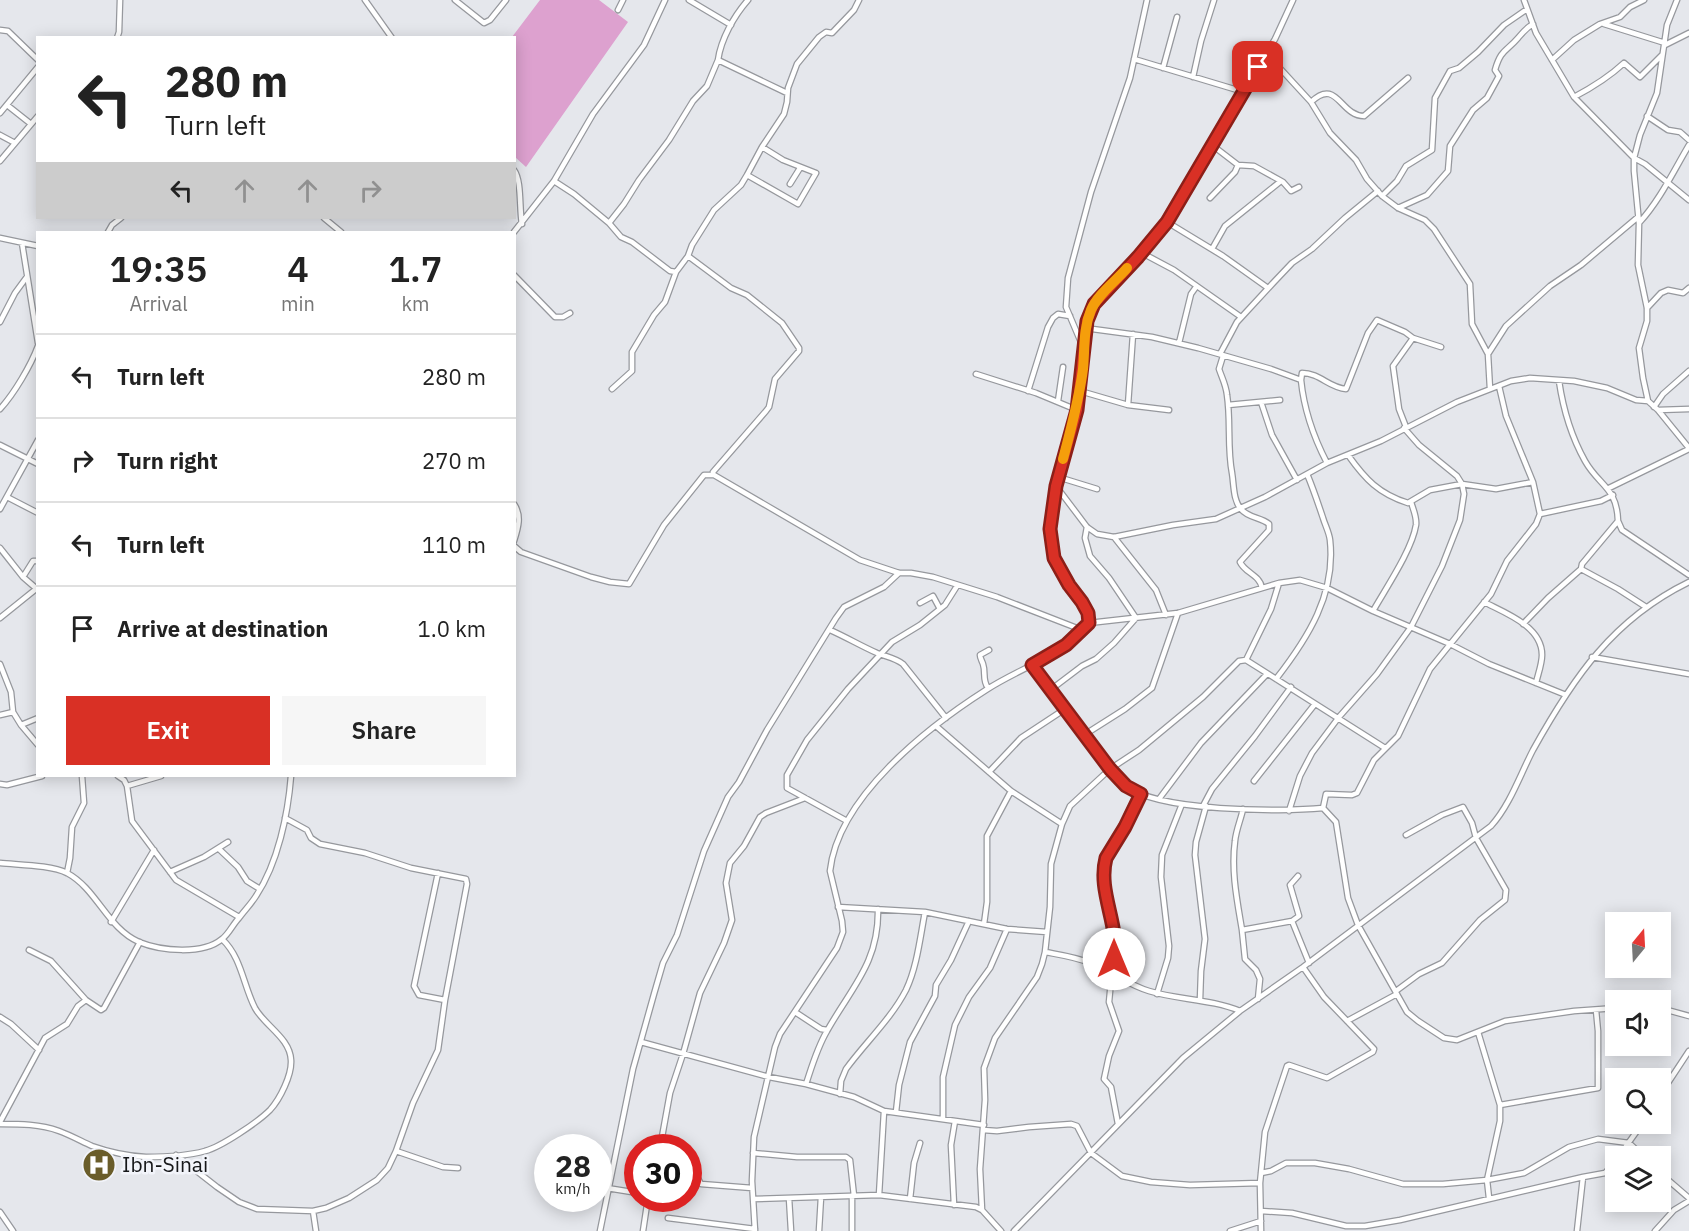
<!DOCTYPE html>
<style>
body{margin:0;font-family:"IBM Plex Sans",sans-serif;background:#f6f6f6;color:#222;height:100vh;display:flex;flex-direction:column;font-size:22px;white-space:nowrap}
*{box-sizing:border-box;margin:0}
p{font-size:20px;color:#767676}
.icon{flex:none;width:33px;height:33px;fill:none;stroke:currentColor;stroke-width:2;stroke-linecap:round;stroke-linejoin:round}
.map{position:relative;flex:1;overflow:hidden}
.side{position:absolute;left:36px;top:231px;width:480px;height:546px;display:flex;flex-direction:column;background:#fff;border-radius:0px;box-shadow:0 3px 15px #0003}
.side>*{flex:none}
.hud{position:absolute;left:36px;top:36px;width:480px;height:183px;border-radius:0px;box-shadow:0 3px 15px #0003;background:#fff;color:#222;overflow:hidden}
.needle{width:39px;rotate:18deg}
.buttons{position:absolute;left:1605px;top:912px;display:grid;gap:12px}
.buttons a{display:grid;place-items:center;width:66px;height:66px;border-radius:0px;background:#fff;box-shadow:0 3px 15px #0003;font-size:30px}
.speed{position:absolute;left:534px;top:1134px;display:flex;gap:12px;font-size:30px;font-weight:700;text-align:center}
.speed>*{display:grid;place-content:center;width:78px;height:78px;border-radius:50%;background:#fff;box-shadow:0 3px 15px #0003;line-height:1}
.speed small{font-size:15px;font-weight:400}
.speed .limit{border:9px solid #d22;background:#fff;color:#111}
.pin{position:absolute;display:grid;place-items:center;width:51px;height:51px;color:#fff;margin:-26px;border-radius:12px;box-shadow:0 3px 9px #0006}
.me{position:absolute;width:66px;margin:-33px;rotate:0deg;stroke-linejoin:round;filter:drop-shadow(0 0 4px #0008)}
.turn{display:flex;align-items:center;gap:21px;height:126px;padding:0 30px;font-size:27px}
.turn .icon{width:78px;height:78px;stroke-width:2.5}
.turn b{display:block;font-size:42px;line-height:51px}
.lanes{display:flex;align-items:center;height:57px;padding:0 30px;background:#0003;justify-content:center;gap:30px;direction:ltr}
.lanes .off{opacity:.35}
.eta{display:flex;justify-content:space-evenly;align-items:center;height:102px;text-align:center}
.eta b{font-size:36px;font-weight:600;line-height:42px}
.button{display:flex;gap:12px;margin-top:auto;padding:12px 30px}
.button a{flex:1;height:69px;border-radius:0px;background:#d93025;color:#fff;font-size:24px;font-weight:600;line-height:69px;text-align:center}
.button a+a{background:#f6f6f6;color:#222}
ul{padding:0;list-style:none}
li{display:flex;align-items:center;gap:18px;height:84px;padding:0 30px;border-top:2px solid #e0e0e0}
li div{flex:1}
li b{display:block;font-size:22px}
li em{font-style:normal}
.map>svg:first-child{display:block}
.forest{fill:#dda1cf}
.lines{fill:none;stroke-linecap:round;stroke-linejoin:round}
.minor-casing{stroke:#96989d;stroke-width:7}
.minor{stroke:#fff;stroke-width:4.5}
.route-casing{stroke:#8d1f18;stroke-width:15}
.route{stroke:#d93025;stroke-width:10}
.slow{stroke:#f59e0b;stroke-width:10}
.labels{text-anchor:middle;stroke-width:5;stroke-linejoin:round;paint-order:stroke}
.poi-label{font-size:21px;fill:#161719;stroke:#f2f4fa;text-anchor:start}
</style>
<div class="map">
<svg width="1689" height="1231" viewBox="0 0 1689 1231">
<rect width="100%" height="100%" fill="#e5e7ec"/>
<path class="forest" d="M540,0H599L628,22L526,167L515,157L514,38L512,37Z"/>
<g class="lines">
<defs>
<path id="minor" d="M365,0L392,38
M455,0L484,23L490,20L506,0
M689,0L731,25
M748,0C734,16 721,39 718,60L787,93
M1524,0L1536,33L1574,97L1634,158L1645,164L1689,200
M1677,0L1667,25L1657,93L1640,135L1634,158V171L1639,223L1638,265L1647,308V321L1639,348L1643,378L1648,401L1658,410L1689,448
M618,10L623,0
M1604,24L1665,43
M0,30L8,31L38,60
M117,38L119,32L120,0
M1665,45L1689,33
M1266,53L1311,102L1330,133L1356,160L1367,179L1382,196L1398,208L1425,220L1434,229L1470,284L1472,324L1488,354
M1134,59L1244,92
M1552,60L1574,40L1600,24L1620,17L1630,7L1644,0
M1163,68L1177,17
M1193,77L1201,41L1214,0
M1574,97C1593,87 1609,77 1624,63L1640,77L1662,55
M1311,102C1337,77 1340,116 1364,116L1408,78
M7,105L31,124
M0,113L38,67
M1647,116L1668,130L1680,132L1689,140
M0,135L15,143
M1212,145L1238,165L1254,166L1283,182L1291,191L1299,187
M0,161L38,116
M514,170C522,181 519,208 522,224
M747,175L798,204L816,173L783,160L762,147
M554,181L574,194L609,223L621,237L632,242L670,271L676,272L688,256L692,245L714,210L741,185L747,175L762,147L784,114L787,102L788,88L797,64L819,37L826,32L832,33L854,10L859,0
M790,184L800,168
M1382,196L1397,181L1406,166L1432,150L1435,98L1450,71L1459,68L1478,52L1504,25L1527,9
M1210,198L1235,172L1238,165
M1398,208L1427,195L1448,171L1450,146L1473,110L1487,98L1499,76L1495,70C1501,49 1506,52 1518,38C1523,32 1526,28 1533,24
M324,218L341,232
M1167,222L1223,256L1268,288
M609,223L624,204L639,180L669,140L693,101L707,86L718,60
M1639,223C1660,200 1673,172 1689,145
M108,232L112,225L121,218
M514,232L554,181L593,114L644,45L665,0
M0,238L38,246
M22,243L38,343
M1212,249L1225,226L1281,181
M1142,253L1174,270L1241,317
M688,256L731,288L747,295L782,323L799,348V351L775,379L769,407L766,411L713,472
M514,275L555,317H563L570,313
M1647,308L1661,293L1668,290L1683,293L1689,288
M0,322L15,293L26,278
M1085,328L1152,337L1198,348L1271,369L1301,380C1304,410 1313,436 1327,463
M1179,343L1191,294L1196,287
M1083,347L1066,307L1068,278L1091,192L1130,78L1147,0
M1220,354L1237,322L1274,282L1292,263L1312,249L1345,218L1378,191
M1223,356L1219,369C1222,378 1226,385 1227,395C1231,421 1227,447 1232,473C1234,485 1233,500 1241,509C1248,518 1261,517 1269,524V530L1240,562C1245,573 1260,575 1262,588
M976,374L1036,393L1077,410
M1301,380L1302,373C1320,373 1329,388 1346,389L1368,333L1377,320L1405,332L1413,338L1441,347
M612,389L632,371V352L654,315L665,302L676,272
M1490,389L1488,354L1506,326L1550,286L1581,265L1638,217
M1028,391L1048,327L1053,318L1058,314L1070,316
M1080,391L1128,405L1169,410
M1058,401L1063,367
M1261,402L1272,435L1297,480
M1128,405L1133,334
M1228,405L1280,400
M1654,407L1663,394L1689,371
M0,409C14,394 31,365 38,346
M1658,410L1689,409
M1406,427L1399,409L1393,366L1413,338
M0,445L38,464
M1348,455C1365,479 1379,494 1408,503L1430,490L1462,484L1496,489L1533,482
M1058,477L1097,489
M1056,486L1087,527L1097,534L1114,537L1173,525L1216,519L1265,497L1327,463L1381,441L1457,402L1511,381L1530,378L1574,381L1607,388L1636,400L1648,401
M1609,488L1689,449
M7,497L38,513
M514,504C522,516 518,528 514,541
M0,509L38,440
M1540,514L1601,501L1613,495
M1618,521L1622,530L1689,575
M1114,537L1156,590L1166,615
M514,546L521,552L591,577L610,582L629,584L664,525L704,475H714L860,560L899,573H911L933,577L997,597L1082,630
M0,548L23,577L38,590
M1581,569L1618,589L1646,607
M23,577L33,561H38
M1484,602C1505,613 1542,626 1542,655C1542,664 1538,674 1536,683
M920,603L933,596L940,609
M1373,611C1386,588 1412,550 1416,525C1417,517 1413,509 1411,502
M0,618L36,589
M1089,623L1178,613L1279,583L1300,580L1327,588L1373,611L1450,644L1489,664L1566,695
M1523,624L1548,598L1581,569L1582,564L1618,521C1617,487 1599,486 1585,461C1571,436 1563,408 1559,381
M830,630C846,637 861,646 877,653C887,657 895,658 903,664L946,718
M1592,657L1689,674
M1246,660L1385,748
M0,664L11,692L13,712L21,725L38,745
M1032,665C1045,685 1060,702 1074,720C1089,742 1104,769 1125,785C1157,812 1281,812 1323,808L1336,822L1348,898L1358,925L1407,1012L1418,1021L1444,1038L1457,1040L1505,1021L1574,1011L1616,1008
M1276,679C1308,638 1336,594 1330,540C1329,532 1325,525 1323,518C1318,503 1313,488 1307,474
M988,688C982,680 986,673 983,664C982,661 980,658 980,655L989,650
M1049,691L1082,666L1096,659L1114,643L1136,618L1109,578L1090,556L1085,538L1087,527
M0,715L13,712
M21,725L38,718
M936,726L1011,791L1062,824
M1084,735L1125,709L1152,688L1178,613
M989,772L1021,738L1065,709
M118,776L124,780L127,786L132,821L176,880L239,917
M1254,781L1315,704
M0,784L7,785L42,776
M127,786L161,776
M1159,799L1201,743L1267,674
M1203,806L1212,789L1255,736L1291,687
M1323,808L1326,794L1352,795L1357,793L1374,760L1398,736L1430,669L1491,594L1507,561L1536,524L1540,514L1533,482L1506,416L1499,386
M1289,811L1300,776L1312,753L1339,717L1377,674L1411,627L1442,566L1460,520L1464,494L1462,484L1457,476L1419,445L1404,428
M847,821L787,788V775L807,740L848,689L892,642L920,625L945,605L957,586
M219,849L238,867L247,881L260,889
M0,863C19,865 51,865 67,873C97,889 107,928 139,942C161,951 203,955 222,939C229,934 233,924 239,918C244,911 251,904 256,896C278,863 288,814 291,776
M170,872L204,857L228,842
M67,873L70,858L72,827L84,803L82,776
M438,873L414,986L419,995L445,1000
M1298,876L1290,885L1299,916L1292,921L1309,963
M838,907L925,912L1007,929L1047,932
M111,922L154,850
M984,924L987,902V836L1011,791
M1242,930C1237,900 1231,871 1235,841C1236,830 1241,819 1243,809
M29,950L51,961L86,1000
M1045,952C1061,955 1076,957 1090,963C1111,971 1128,985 1149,991C1179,1000 1211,999 1240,1011
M1396,991L1419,974L1442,963L1480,920L1505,900L1506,890L1476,838L1472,823L1463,807L1442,815L1406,835
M1157,994L1168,958L1169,946L1161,877L1162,855L1182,804
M1258,999L1260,979L1256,970L1245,959L1242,930L1292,921
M1200,1000L1201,971L1205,939L1195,855L1196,842L1206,806
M1660,1008L1689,1016
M795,1012L821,1029L827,1030
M0,1017L11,1024L39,1050
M1347,1021L1397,994
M1478,1032L1500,1105V1121L1487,1180L1489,1198
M641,1042L769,1077L806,1084L854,1097L884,1111L984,1125
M806,1084C812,1066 817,1048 827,1031C851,988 879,963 878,909
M840,1094L841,1081L846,1069C865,1043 891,1019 906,990C917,967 920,938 925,912
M1660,1095L1689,1051
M1500,1105L1598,1088V1031L1596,1010
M896,1112L899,1085L910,1042L935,996L936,985L951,960L969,921
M943,1119V1077L955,1025L969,997L990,968L1007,929
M0,1122L45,1038L67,1024L78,1006L86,1000L101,1010L104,1008L140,942
M0,1124C20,1124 40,1124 59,1131C70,1135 81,1141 92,1146C109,1152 128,1156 146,1157C164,1157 187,1156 205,1151C221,1147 258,1122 270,1110C280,1099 292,1075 291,1060C290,1038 265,1026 255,1008C243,985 242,958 222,939
M1118,1124L1111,1087L1104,1079L1109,1056L1119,1031L1109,1002L1115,940L1103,870L1106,858L1125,827L1141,794
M983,1130L997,1131L1029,1127L1071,1124L1077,1126L1091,1153L1122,1176L1151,1182L1190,1185L1260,1183
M660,1148L670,1093L683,1054L700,993L724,943L732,920L726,883L730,863L744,846L760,817L766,813L805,798
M396,1151L443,1167L458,1168
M753,1153L797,1157H846L850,1160L854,1196
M176,1155L217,1187L239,1202L257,1209L313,1211L326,1208L349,1198L377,1180L388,1168L396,1151L413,1103L438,1050L445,1000L467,884L466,879L411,868L365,853L320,844L311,838L307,830L285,818
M1619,1156L1642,1124
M688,1159L701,1184L752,1188
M1261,1173L1271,1171L1286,1163H1315L1349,1169L1403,1184H1443L1487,1180L1524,1173L1569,1147L1598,1139L1629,1143L1643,1156
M1660,1173L1689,1198
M607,1188L638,1193
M879,1195L884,1111
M789,1198L791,1231
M753,1199L879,1195L976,1207L982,1210L1001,1231
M910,1199L914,1163L920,1143
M954,1205L951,1145L955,1121
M982,1210L980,1169L985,1100L984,1068L995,1038L1037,977L1042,964L1045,952L1050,907L1051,864L1062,824L1070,806L1110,769L1139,750L1203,697L1239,661L1246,660L1271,609L1279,583
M313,1211L316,1231
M1261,1211L1292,1213L1346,1226H1365L1400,1220L1583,1177
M0,1212L13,1231
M668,1218L755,1229
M600,1231L633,1069L654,994L663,963L677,935L704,851L728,797L739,782L767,730L836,618L844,607L884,587L899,573
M643,1231L648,1198
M755,1231L752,1181L754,1137L775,1047L780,1034L837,948L843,932L842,921L830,871C838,797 928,727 986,690C1012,673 1041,663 1066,645C1075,639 1081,630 1089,623L1088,613L1058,568L1051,545L1050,529L1056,486L1077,410L1083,366L1085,328L1091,310L1099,297L1138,257L1167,222L1275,39L1293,0
M819,1231L821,1197
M852,1231V1196
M1014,1231L1183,1058L1240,1011L1303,967L1491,826C1510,805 1520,775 1533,750C1573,678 1613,619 1689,582
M1230,1231L1261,1221
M1261,1231L1260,1183L1265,1132L1287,1066L1289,1065L1327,1078L1373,1052L1374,1049L1324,997L1303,967
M1577,1231L1583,1177L1605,1173L1616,1161
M1655,1231L1674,1210L1689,1201"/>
</defs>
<use href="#minor" class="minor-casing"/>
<use href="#minor" class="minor"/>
</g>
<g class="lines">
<defs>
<path id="route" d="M1114,959C1120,925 1097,892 1106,858L1125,827L1141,794L1126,786L1110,769L1032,665L1066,645L1089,623L1088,613L1082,602L1069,585L1054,558L1050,529L1056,486L1077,410L1087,321L1094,304L1138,257L1167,222L1258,67"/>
</defs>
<use href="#route" class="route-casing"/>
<use href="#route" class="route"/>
<path class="slow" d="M1063,459C1071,429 1079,400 1083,369C1085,348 1083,329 1091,310C1098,294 1116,281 1127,268"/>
</g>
<defs>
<symbol id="hospital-disc" viewBox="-11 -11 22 22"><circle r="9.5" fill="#6a5d2a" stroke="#f2f4fa"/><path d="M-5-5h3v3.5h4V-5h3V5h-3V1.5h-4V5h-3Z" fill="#fff"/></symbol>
</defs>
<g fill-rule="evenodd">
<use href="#hospital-disc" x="80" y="1146" width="38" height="38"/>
</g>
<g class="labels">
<g class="poi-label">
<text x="122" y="1172">Ibn-Sinai</text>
</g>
</g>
</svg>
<div class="buttons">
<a><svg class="needle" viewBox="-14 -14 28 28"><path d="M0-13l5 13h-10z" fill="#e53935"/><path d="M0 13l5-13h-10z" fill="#767676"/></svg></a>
<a><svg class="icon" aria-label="sound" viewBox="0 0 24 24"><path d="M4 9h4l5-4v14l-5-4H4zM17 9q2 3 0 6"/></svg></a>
<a><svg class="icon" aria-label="search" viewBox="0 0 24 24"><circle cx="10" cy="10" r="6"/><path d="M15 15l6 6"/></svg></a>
<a><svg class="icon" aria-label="layers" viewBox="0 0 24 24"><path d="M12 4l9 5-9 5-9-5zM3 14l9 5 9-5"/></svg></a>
</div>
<div class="speed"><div>28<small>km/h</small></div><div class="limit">30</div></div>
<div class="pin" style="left:1258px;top:67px;background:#d93025"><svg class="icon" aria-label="arrive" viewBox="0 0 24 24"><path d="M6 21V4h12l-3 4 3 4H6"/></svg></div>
<svg class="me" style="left:1114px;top:959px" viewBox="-20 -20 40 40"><circle r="19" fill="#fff"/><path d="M0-13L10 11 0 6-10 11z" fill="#d93025"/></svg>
<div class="hud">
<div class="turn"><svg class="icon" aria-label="left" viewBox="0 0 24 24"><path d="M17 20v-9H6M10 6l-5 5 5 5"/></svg><div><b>280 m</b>Turn left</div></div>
<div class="lanes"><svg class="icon" aria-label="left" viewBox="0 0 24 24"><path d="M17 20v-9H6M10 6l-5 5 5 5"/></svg><svg class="icon off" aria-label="ahead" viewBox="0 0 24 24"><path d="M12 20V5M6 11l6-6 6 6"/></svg><svg class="icon off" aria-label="ahead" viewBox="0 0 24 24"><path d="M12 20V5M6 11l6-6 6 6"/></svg><svg class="icon off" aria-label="right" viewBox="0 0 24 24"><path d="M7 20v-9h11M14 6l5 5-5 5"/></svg></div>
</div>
<section class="side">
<div class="eta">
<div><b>19:35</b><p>Arrival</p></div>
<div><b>4</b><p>min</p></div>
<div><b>1.7</b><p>km</p></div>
</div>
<ul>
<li><svg class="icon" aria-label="left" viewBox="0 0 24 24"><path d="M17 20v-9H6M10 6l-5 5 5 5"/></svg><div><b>Turn left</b></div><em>280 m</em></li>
<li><svg class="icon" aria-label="right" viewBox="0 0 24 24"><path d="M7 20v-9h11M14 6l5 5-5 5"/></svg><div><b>Turn right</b></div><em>270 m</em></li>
<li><svg class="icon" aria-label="left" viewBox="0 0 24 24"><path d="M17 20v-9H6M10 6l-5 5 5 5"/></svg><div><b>Turn left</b></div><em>110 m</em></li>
<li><svg class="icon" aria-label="arrive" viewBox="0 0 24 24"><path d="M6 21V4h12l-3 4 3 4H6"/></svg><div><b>Arrive at destination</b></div><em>1.0 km</em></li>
</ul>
<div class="button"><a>Exit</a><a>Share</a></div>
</section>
</div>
